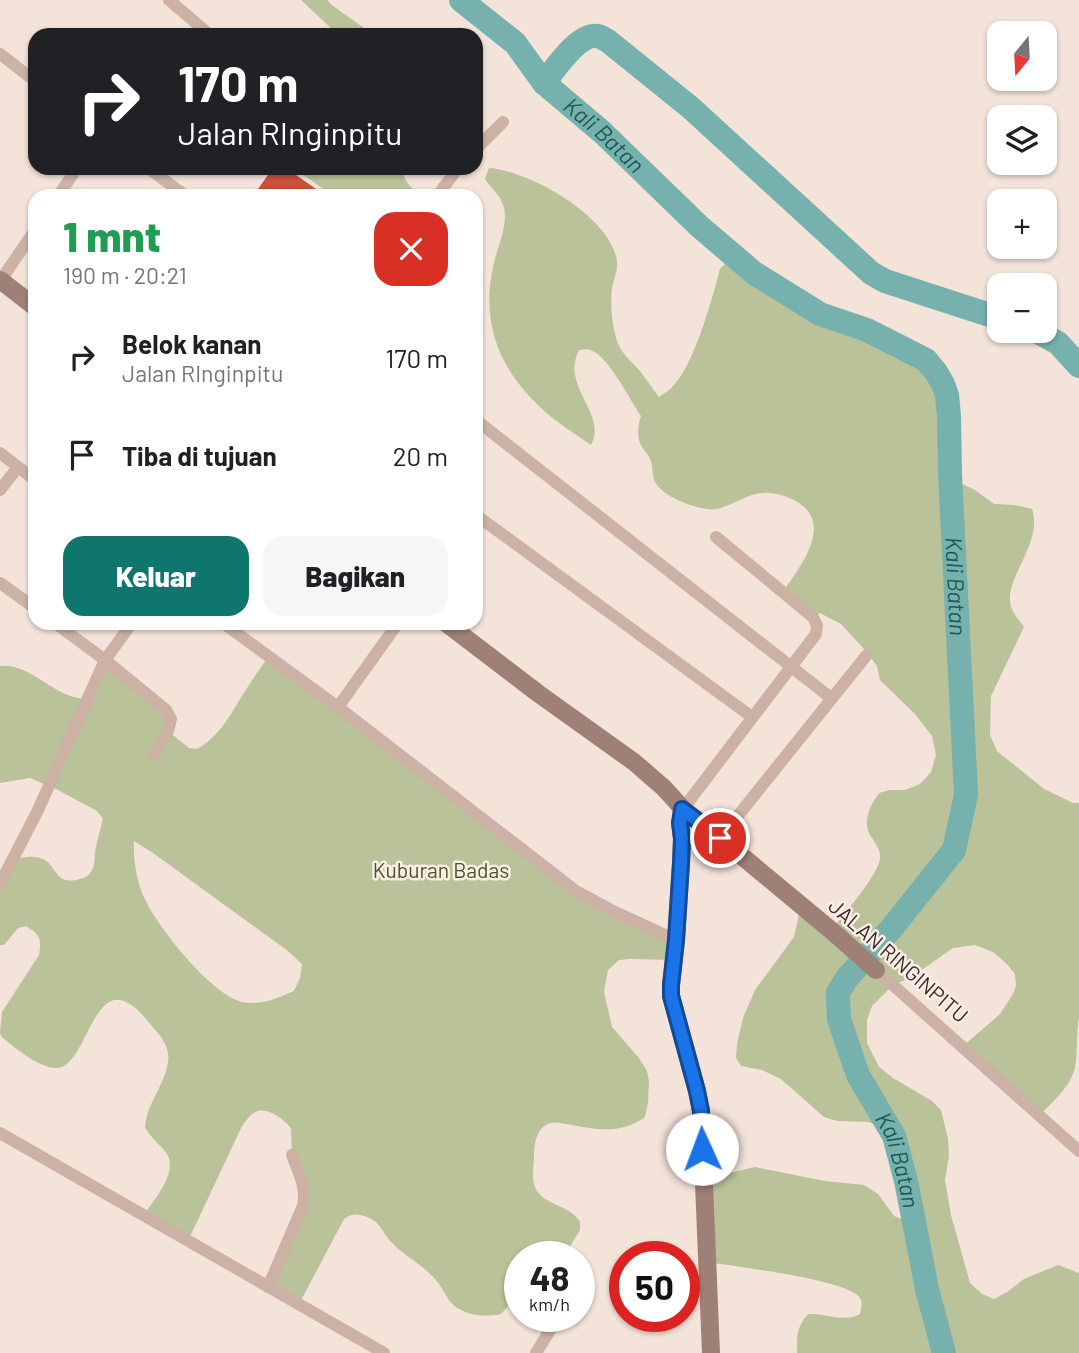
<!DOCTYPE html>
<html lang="id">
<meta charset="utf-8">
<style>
body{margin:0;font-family:Barlow,sans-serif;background:#f6f6f6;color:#202124;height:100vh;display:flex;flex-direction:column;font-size:26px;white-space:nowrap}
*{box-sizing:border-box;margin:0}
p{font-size:23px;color:#757577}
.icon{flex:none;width:38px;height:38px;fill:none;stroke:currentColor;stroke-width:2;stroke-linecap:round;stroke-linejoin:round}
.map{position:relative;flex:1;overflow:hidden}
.drawer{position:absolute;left:28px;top:189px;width:455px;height:441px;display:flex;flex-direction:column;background:#fff;border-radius:21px;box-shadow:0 2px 5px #0004}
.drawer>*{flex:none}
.hud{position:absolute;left:28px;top:28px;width:455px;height:147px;border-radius:21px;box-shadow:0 2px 5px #0004;background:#202124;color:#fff;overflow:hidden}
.needle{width:46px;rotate:198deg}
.controls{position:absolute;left:987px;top:21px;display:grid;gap:14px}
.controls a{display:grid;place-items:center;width:70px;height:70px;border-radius:14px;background:#fff;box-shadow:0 2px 5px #0004;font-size:35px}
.speed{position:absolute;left:504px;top:1241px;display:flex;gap:14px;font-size:35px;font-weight:700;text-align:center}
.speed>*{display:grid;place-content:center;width:91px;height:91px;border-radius:50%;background:#fff;box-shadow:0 2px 5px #0004;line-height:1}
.speed small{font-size:18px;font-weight:400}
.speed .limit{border:10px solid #d22;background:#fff;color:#111}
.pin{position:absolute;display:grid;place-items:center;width:60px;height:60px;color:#fff;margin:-30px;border:4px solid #fff;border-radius:50%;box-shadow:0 2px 7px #0007}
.me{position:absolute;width:77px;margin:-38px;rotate:358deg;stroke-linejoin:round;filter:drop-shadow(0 0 5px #0008)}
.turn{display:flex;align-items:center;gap:24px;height:147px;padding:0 35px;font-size:32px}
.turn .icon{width:91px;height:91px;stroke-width:2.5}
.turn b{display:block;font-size:49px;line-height:60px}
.round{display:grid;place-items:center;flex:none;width:74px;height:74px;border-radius:21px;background:#f6f6f6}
.overview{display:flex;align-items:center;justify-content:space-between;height:119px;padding:0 35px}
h1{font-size:42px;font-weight:800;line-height:52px;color:#1e9e55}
.button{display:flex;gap:14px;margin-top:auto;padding:14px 35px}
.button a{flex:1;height:80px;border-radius:21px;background:#0f766e;color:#fff;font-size:28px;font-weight:800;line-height:80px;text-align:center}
.button a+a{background:#f6f6f6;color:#202124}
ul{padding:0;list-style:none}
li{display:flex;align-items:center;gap:21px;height:98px;padding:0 35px}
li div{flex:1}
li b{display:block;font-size:26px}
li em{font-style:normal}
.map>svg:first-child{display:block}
.green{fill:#b9c298;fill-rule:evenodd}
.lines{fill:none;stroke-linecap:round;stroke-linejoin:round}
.river{stroke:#76b1ad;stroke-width:24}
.building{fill:#cc503d}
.street{stroke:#cbb2a4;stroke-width:12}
.secondary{stroke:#9f8076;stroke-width:18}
.route-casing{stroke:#114b97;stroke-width:18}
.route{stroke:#1a73e8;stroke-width:12}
.labels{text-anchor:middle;stroke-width:5;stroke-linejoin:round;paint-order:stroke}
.park-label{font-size:21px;fill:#4a5629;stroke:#faeee5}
.street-label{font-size:21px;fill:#362926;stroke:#faeee5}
.water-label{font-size:23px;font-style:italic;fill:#1a5956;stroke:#faeee5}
</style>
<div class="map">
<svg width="1079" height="1353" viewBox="0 0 1079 1353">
<rect width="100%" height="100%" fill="#f3e3d9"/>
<path class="green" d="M301,0H327L333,6L374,35H336L333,30Z
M294,168H403C402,181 413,190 423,196H333Z
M489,168C530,171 611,217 617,261C618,270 614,279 612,288C610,304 612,325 617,341C620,352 632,362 640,371C646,379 652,388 659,397C663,394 669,391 672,387C694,366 712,299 720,269L728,261L735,257L754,273L820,314L867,330L926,360L936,372L947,395L949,416L950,474L958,482L975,490L994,504L1015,505L1032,509C1044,545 1000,581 1012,609C1014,615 1020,621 1024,627L991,696L990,735L997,751L1044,789L1073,803H1079V1017C1076,1033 1078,1051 1075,1067C1071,1087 1052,1102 1039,1116L962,1047L1000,1014L1013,994L1016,986L1015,974L1007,964L993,952L975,945L953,948L910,978L893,985L872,1006L867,1020V1043L879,1067L893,1078L932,1101L941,1110L948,1139L949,1156L945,1180L951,1215L970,1283L982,1294L994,1299L1007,1292L1024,1279L1058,1265L1079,1273V1353H797C797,1336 796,1328 808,1314C824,1313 846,1323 860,1314C861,1309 863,1303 860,1298C850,1280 732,1266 707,1262L704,1185L730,1173L755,1167L825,1181L864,1185L878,1194L894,1216L904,1220L912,1212C908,1187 902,1150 890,1129L868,1122L837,1121L824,1117L781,1079L762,1070L741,1066L736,1058L737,1044L743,1018L755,990L794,937L801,906L832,930C842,916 880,873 880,858C881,848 873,841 869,833C863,819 871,804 879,793L890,790H905L920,784L931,772L936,755L932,736L915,714L880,680L877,666L864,649L841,624L820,613L813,617L783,592C798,569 834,526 799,503C790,497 774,492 763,493C747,494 733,505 717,509C702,512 662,497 655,482C652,476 653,467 651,461C649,455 645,452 642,447C636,437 638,426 641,416C630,400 608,355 590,350C588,349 581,350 579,350C560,387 608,413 591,445C574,433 554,421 539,406C499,368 481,323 493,267C497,246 512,220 501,200C497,192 489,186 485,179Z
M269,656L544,868L676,940L674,960L630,959L619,960L608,970L604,992L612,1027L639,1058L647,1071L649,1081L648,1103L645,1117C622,1134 598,1130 572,1125C564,1124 553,1120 546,1125C535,1131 534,1148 534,1159C533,1169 531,1182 537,1191C545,1203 562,1205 573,1214C576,1216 578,1219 580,1222V1230L564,1256H520V1293L501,1314C487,1317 471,1316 459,1309C448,1303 445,1292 439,1284C426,1266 405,1257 390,1241C384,1234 381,1225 373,1220C363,1214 353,1212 344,1219L299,1304L268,1287L303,1206L292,1155L291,1128C282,1118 265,1104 252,1114C248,1117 244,1124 241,1128L188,1241L144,1215C154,1199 178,1174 167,1154C161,1145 151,1138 145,1128C146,1104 165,1085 168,1062C170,1051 164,1040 157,1032C148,1022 139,1008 126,1002C93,985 85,1065 58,1068C40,1069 15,1048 2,1037L0,1033L2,1012L39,955C42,938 40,935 26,926L18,928L4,945H0V884L12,860C21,858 31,855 40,858C58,863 53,887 80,879C87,877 90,875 93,868C95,863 94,858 95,852C97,841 100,830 103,819L97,811L58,790L30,778L0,783V666C30,662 53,698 87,699L105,660L166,710L168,731L189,748L197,749C218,737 228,719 240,699C249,684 259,670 269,656ZM134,841L153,853L288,951L302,964L300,978L294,991C278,998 260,1006 242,1002C210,994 154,923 142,893C136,877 133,857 134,841Z"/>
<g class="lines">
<g class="river">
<path id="s1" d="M461,0L515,43L544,83L602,132L699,226L754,273L820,314L867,330L926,360L936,372L943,384L947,395L949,416L950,474L966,795L954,850L891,929L847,978L838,993L839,1019L858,1075L894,1136L906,1181L927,1289L944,1353"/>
<path d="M544,83C555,69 578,33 598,36C601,37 605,39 608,41L691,108L871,273L885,281L999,318"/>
<path d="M1036,331L1058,343L1079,366"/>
</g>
</g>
<path class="building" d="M273,168H286L326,196H253Z"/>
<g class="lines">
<path class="street" d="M169,0L210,35
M0,54L35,81
M476,149L503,122
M148,168L186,196
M58,196L77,168
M437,196L458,168
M1,280L35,230
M476,420L831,698
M0,453L35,480
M0,490L18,467
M476,515L752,717
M0,583L35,608
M55,623L105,660L132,623
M223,623L338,707L576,891L615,912L676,940
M338,707L398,623
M683,809L816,634L817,626L813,617L716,537
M720,838L866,656
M0,884L38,810L105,660L166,710L171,719L168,731L154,755
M876,970L1079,1151
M0,1133L384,1353
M268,1287L303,1206C307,1187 298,1172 292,1155
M536,1353L557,1319"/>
<path class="secondary" d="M0,280L35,307
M446,623L539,694L634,762L664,788L683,809L720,838L832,931L876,970
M683,809L680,823L682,839L681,863L676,940L671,985V996L697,1091L701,1111L711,1353"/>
</g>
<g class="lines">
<defs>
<path id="route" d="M702,1149L701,1111L697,1091L671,996V985L676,940L681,863L682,839L680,823L682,809L720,838"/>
</defs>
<use href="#route" class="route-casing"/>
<use href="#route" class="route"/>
</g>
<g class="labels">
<g class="park-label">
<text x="441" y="878">Kuburan Badas</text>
</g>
<g class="street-label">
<text transform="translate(898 961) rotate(41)" y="7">JALAN RINGINPITU</text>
</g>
<g class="water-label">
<text dy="8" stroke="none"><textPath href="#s1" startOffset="198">Kali Batan</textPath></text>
<text dy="8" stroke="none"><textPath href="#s1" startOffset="828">Kali Batan</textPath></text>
<text dy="8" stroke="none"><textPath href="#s1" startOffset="1458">Kali Batan</textPath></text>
</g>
</g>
</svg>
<div class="controls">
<a><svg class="needle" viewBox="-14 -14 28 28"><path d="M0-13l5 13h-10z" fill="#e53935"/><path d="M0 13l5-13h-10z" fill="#757577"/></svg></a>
<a><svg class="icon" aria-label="layers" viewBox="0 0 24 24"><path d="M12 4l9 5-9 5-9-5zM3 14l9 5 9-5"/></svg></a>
<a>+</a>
<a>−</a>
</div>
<div class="speed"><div>48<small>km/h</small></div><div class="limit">50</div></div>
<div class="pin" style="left:720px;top:838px;background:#d93025"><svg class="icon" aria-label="arrive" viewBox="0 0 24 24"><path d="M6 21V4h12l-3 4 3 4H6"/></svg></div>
<svg class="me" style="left:702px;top:1149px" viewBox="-20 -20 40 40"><circle r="19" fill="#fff"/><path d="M0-13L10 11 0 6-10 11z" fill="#1a73e8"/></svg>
<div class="hud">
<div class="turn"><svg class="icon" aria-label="right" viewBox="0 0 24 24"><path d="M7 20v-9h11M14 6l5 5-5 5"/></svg><div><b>170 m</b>Jalan RInginpitu</div></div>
</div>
<section class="drawer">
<div class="overview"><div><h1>1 mnt</h1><p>190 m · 20:21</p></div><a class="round" style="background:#d93025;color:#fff"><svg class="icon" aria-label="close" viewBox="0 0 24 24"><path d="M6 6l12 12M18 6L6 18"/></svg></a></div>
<ul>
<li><svg class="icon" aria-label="right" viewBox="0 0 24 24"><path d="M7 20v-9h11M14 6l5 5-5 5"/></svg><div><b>Belok kanan</b><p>Jalan RInginpitu</p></div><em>170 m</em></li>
<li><svg class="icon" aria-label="arrive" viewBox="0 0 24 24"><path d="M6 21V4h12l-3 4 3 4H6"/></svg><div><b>Tiba di tujuan</b></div><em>20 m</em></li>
</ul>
<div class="button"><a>Keluar</a><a>Bagikan</a></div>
</section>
</div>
